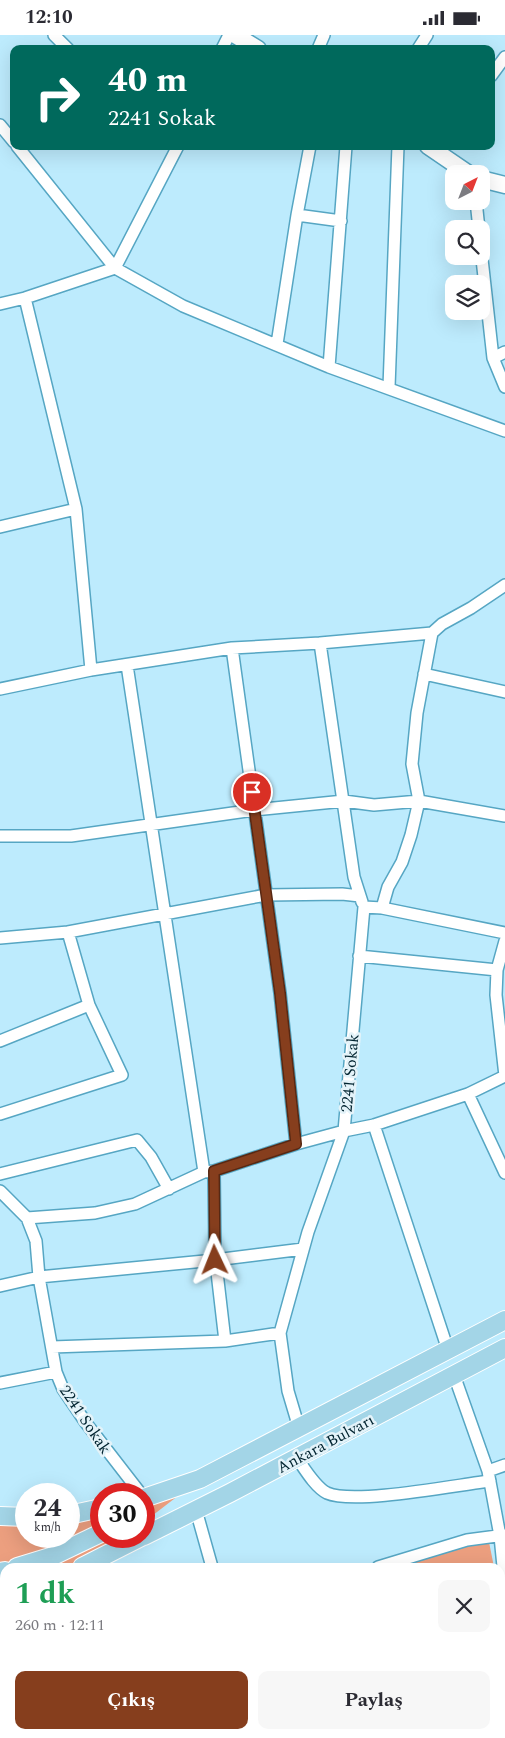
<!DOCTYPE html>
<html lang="tr">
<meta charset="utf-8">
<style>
body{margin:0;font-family:Spectral,serif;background:#f7f7f7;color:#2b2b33;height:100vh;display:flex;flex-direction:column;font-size:19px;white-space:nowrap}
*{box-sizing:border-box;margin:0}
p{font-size:16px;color:#7c7c81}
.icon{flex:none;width:28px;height:28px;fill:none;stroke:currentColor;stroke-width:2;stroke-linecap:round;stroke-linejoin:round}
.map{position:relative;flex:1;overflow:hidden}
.drawer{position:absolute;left:0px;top:1528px;width:505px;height:176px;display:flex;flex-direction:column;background:#fff;border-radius:15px 15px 0 0;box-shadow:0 5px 20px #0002}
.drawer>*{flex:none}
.guide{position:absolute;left:10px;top:10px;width:485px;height:105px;border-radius:10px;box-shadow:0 5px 20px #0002;background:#00695c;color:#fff;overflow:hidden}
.needle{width:32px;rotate:42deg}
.tools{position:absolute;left:445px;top:130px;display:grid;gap:10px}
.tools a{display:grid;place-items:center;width:45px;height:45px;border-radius:10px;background:#fff;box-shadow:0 5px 20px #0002;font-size:25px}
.speed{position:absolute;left:15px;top:1448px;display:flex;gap:10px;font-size:25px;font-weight:700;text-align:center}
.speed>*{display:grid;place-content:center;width:65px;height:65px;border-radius:50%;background:#fff;box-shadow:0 5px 20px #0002;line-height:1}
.speed small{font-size:12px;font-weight:400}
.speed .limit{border:8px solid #d22;background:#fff;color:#111}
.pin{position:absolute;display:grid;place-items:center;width:42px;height:42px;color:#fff;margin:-21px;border:2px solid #fff;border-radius:50%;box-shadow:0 1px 5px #0007}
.me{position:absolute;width:55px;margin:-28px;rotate:358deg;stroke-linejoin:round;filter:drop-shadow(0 0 4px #0008)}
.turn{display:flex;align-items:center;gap:18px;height:105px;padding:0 15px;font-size:22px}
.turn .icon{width:65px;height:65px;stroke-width:2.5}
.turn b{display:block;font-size:35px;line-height:42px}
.round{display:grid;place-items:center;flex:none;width:52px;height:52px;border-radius:10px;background:#f7f7f7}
.overview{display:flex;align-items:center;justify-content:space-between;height:85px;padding:0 15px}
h1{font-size:30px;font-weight:700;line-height:38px;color:#1e9e55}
.cta{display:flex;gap:10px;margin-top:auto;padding:10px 15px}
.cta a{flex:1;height:58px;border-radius:10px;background:#863e1d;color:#fff;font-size:20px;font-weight:700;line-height:58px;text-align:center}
.cta a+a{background:#f7f7f7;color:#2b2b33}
.status{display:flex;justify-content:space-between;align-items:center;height:35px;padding:0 25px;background:#fff;direction:ltr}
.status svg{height:14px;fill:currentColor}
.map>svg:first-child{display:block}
.green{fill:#ec9f7f}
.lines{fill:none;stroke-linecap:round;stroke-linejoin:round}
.street-casing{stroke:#56a6c3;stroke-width:14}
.secondary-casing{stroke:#56a6c3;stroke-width:19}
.primary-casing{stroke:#fff;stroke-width:20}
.street{stroke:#fff;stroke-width:11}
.secondary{stroke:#fff;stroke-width:16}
.primary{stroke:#a3d5e7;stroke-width:18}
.route-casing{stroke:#572813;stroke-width:12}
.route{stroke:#863e1d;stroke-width:9}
.labels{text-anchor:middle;stroke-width:5;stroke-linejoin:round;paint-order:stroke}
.street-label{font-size:16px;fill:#00232f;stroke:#e4f3f9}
</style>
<div class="status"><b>12:10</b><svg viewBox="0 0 49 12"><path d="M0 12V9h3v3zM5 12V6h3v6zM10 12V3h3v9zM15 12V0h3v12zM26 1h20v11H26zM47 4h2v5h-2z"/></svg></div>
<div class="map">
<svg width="505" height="1703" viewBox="0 0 505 1703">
<rect width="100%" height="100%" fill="#bdebfd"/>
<path class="green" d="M200,1444L144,1487V1463Z
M101,1473V1501H125L82,1532H5V1582L0,1585V1481L26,1482V1501H69V1480Z
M489,1507L494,1532H409L408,1530L454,1514Z"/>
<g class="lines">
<defs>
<path id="street" d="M54,0L68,14
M222,14L229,0
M318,14L324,0
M418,14L427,0
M491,41L505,22
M0,90L14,107
M17,111L115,233L183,271L329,332L505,396
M476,166L479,194
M297,180L341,186
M481,215L493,323L505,352
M25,263L76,474L91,635
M0,269L25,263L115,233L178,111
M277,309L297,180L310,111
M493,323L505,317
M329,332L346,111
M389,352L398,111
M0,492L76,474
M505,550L471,573L442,589L432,598L417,678L412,729L419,766L505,781
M320,608L354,842L362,867
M232,613L280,958L296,1109
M127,630L204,1137
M424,639L505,657
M0,654L91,635L232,613L320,608L432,598
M0,801H71L254,775L344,766L374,770L419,766L411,800L402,827L388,852L382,873L364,872L344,1096L296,1109L214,1136L204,1137L135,1169L95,1178L27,1183L0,1156
M382,873L505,898
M0,903L68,897
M359,921L497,935
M0,1006L89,970
M505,1041L496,960L497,935L505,906
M468,1059L505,1138
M0,1079L122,1040L89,970L68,897L266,860L342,859L360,861
M374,1090L448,1315
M214,1136L215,1220L225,1306
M0,1139L137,1105L151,1122L169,1154
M27,1183L36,1206L39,1242L56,1337L63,1354L86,1388L141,1459
M0,1251L39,1242L215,1225L303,1214
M52,1312L225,1306L280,1298
M454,1340L488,1436L500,1501L505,1552
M0,1348L56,1337
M299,1393L288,1356L280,1298L308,1197L344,1096L374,1090L468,1059L505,1041
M297,1423C304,1433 315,1452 327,1458C354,1470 456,1450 490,1446
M488,1436L505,1430
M196,1475L212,1532
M378,1532L467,1505L505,1500
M500,1573H505
M0,1645L5,1643
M500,1678H505
M250,1699L251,1703
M349,1699L350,1703
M448,1703L449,1699"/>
<path id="secondary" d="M235,0L258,14
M428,111L469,139
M481,144L505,150
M172,1699L174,1703
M197,1699L199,1703"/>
<path id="primary" d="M144,1463L200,1444L505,1285
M69,1480L101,1473
M0,1481L26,1482
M144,1501L230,1458L505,1313
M17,1532L53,1521L101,1498
M82,1532L143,1501
M0,1537L5,1536
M0,1562L5,1561
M0,1585L5,1582"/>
</defs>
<use href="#street" class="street-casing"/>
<use href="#secondary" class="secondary-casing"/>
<use href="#primary" class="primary-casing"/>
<use href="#street" class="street"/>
<use href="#secondary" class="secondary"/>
<use href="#primary" class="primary"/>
</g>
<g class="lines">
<defs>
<path id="route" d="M215,1225L214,1136L296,1109L280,958L252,757"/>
</defs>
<use href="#route" class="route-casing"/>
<use href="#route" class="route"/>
</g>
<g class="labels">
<g class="street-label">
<text transform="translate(349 1038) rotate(-85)" y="6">2241 Sokak</text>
<text transform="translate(86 1384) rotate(56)" y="6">2241 Sokak</text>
<text transform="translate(325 1408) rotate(-28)" y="6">Ankara Bulvarı</text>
</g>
</g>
</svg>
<div class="tools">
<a><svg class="needle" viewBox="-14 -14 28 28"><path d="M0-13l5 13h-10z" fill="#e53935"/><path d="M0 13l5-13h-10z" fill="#7c7c81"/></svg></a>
<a><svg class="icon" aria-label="search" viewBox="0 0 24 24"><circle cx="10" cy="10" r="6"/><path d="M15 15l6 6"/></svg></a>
<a><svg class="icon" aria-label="layers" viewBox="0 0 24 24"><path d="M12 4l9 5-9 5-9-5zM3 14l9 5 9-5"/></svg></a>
</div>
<div class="speed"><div>24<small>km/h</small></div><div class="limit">30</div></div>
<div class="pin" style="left:252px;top:757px;background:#d93025"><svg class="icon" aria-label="arrive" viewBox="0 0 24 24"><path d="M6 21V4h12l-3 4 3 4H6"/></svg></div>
<svg class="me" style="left:215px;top:1225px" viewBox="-20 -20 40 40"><path d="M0-17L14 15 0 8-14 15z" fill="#863e1d" stroke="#fff" stroke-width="4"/></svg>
<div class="guide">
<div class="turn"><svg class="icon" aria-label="right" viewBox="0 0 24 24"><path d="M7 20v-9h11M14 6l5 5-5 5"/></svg><div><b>40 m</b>2241 Sokak</div></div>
</div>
<section class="drawer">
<div class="overview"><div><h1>1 dk</h1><p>260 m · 12:11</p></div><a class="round"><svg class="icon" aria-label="close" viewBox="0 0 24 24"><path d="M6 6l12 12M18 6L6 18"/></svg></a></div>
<div class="cta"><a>Çıkış</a><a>Paylaş</a></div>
</section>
</div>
